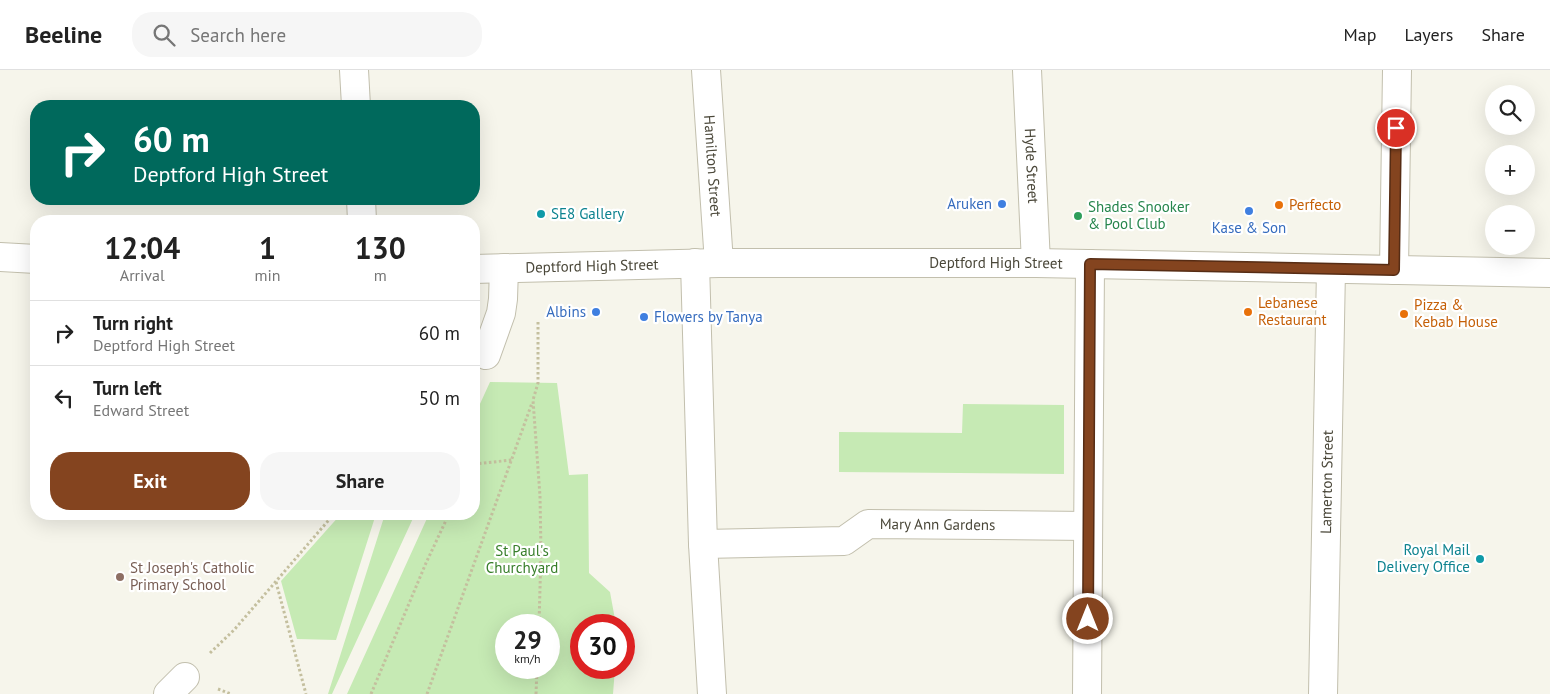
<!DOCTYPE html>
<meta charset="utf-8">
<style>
body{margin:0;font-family:"PT Sans",sans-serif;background:#f6f6f6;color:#222;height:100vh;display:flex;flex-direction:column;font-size:19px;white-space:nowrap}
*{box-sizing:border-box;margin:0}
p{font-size:16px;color:#767676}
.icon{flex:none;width:28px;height:28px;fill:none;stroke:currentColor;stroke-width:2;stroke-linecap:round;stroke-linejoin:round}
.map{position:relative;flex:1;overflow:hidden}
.details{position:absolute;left:30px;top:145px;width:450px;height:305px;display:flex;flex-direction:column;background:#fff;border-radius:20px;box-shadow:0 5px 20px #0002}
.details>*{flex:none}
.hud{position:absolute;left:30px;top:30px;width:450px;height:105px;border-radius:20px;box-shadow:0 5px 20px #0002;background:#00695c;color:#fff;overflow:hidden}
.tools{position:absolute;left:1485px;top:15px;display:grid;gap:10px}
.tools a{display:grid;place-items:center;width:50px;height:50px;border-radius:50%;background:#fff;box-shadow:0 5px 20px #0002;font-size:25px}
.speed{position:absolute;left:495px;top:544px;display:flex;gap:10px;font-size:25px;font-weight:700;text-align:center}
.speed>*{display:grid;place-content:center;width:65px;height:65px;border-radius:50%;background:#fff;box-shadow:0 5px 20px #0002;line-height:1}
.speed small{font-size:12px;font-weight:400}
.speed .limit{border:8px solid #d22;background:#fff;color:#111}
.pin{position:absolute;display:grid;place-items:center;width:42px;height:42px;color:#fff;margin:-21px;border:2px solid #fff;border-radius:50%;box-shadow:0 1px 5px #0007}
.me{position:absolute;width:55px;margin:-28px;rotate:0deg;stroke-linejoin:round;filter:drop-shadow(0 0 4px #0008)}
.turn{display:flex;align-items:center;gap:18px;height:105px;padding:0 20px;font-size:22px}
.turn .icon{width:65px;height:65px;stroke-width:2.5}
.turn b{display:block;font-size:35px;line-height:42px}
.eta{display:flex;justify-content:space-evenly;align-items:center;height:85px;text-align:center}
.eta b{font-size:30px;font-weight:800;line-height:35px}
.primary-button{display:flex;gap:10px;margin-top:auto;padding:10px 20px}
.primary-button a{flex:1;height:58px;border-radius:20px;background:#84441f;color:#fff;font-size:20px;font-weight:800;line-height:58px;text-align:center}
.primary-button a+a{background:#f6f6f6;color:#222}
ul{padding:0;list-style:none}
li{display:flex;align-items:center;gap:15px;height:65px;padding:0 20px;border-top:1px solid #e0e0e0}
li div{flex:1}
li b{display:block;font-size:19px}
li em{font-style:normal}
header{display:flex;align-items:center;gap:30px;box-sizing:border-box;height:70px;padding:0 25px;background:#fff;border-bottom:1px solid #e0e0e0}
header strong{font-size:24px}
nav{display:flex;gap:28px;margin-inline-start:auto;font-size:18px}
.search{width:350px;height:45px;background:#f6f6f6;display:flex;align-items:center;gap:12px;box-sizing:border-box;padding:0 18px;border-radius:20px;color:#767676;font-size:19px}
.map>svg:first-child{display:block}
.green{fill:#c6eab4;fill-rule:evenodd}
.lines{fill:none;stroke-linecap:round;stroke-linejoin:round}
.minor-casing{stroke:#c2bfad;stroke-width:30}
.path{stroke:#c4bf9e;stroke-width:3;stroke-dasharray:2.5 2.5;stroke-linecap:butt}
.minor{stroke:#fff;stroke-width:28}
.route-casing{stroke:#562c14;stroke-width:12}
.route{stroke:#84441f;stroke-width:9}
.shop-dot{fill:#3f7fe0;stroke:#fff;stroke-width:2}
.food-dot{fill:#e8710a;stroke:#fff;stroke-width:2}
.culture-dot{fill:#0f9aa8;stroke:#fff;stroke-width:2}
.leisure-dot{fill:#2e9e5b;stroke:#fff;stroke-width:2}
.education-dot{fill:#8d6e63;stroke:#fff;stroke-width:2}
.labels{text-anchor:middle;stroke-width:4.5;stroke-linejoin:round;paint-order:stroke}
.street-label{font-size:15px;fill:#4a4739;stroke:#fff}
.shop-label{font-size:15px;fill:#366cbe;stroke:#fff;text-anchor:end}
.food-label{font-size:15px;fill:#c56008;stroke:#fff;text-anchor:start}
.leisure-label{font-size:15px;fill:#27864d;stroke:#fff;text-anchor:start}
.culture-label{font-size:15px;fill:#0d838f;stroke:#fff;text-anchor:start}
.park-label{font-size:15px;fill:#377e2a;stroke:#fff}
.education-label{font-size:15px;fill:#785e54;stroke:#fff;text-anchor:start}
</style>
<header>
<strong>Beeline</strong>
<div class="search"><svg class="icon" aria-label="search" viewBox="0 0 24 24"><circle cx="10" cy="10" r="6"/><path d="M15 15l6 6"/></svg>Search here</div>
<nav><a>Map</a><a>Layers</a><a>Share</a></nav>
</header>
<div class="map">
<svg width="1550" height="624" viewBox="0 0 1550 624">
<rect width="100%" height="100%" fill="#f6f5eb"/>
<path class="green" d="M490,312L557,313L569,405L588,404L589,503L610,522L616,555H581V598H615L613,624H347L429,444H474V347ZM506,555H549V598H506Z
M963,334L1064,335V404L839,402V362L962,363Z
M341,444H376L336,570L297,569L281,511Z
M385,444H415L332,624H328Z"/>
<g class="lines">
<defs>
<g id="minor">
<path d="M354,0L356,36"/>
<path id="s1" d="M706,0L719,193"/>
<path id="s2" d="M1027,0L1036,193"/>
<path d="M361,129L362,151"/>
<path d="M0,187L36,189"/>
<path d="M695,193L703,474L712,624"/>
<path id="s3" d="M474,199L719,193H1036L1550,203"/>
<path d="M1394,200L1397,0"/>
<path d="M486,285L501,243L503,229L504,198"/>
<path id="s4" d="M703,474L844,471L868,454L1088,456"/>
<path d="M168,624L185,607"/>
<path d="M1087,624L1090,194"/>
<path id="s5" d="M1323,624L1331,199"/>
</g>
</defs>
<use href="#minor" class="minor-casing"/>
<path class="path" d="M538,252V313L533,330L540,426L541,482L539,555
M474,394L512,390
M276,512L306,624
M210,583L234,560L334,444
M218,619L231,624
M371,624L426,493L449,444
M427,624L532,333
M536,624L537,598"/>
<use href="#minor" class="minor"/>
</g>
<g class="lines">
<defs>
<path id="route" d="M1088,549L1090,194L1394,200L1396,58"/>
</defs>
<use href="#route" class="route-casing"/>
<use href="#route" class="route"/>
</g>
<g class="shop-dot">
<circle cx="1002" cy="134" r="5"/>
<circle cx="1249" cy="141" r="5"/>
<circle cx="596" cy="242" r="5"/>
<circle cx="644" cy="247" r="5"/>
</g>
<g class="food-dot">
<circle cx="1279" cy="135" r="5"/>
<circle cx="1248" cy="242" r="5"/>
<circle cx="1404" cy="244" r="5"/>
</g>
<g class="culture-dot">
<circle cx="541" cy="144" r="5"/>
<circle cx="1480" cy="489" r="5"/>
</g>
<circle class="leisure-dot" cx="1078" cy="146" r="5"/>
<circle class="education-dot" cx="120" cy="507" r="5"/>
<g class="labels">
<g class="street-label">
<text dy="5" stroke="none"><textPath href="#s1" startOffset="96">Hamilton Street</textPath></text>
<text dy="5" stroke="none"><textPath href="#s2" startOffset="96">Hyde Street</textPath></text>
<text dy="5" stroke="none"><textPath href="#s3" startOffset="522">Deptford High Street</textPath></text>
<text dy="5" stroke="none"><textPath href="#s3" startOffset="118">Deptford High Street</textPath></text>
<text dy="5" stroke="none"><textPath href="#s5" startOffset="212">Lamerton Street</textPath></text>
<text dy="5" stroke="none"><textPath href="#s4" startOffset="240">Mary Ann Gardens</textPath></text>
</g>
<g class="shop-label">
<text x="992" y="139">Aruken</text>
<text x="1249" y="163" text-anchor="middle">Kase &amp; Son</text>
<text x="586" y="247">Albins</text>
<text x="654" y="252" text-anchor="start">Flowers by Tanya</text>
</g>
<g class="food-label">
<text x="1289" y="140">Perfecto</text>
<text x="1258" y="238">Lebanese<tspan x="1258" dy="17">Restaurant</tspan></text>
<text x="1414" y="240">Pizza &amp;<tspan x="1414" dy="17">Kebab House</tspan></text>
</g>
<g class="leisure-label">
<text x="1088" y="142">Shades Snooker<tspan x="1088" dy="17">&amp; Pool Club</tspan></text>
</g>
<g class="culture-label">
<text x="551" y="149">SE8 Gallery</text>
<text x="1470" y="485" text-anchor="end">Royal Mail<tspan x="1470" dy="17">Delivery Office</tspan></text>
</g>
<g class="park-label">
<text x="522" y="486">St Paul's<tspan x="522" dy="17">Churchyard</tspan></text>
</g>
<g class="education-label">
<text x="130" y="503">St Joseph's Catholic<tspan x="130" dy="17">Primary School</tspan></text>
</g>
</g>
</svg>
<div class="tools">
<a><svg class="icon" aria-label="search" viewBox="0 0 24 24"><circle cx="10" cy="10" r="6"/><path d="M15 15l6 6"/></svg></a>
<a>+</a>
<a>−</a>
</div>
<div class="speed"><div>29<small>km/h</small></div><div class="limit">30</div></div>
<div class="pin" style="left:1396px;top:58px;background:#d93025"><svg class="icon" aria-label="arrive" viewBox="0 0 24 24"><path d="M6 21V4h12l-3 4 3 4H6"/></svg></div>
<svg class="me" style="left:1088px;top:549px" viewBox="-20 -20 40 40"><circle r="17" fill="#84441f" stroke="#fff" stroke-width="3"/><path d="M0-11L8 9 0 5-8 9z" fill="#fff"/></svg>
<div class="hud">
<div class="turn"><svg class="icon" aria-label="right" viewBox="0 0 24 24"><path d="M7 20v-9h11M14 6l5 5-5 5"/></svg><div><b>60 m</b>Deptford High Street</div></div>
</div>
<section class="details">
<div class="eta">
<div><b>12:04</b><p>Arrival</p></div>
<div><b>1</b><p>min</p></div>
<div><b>130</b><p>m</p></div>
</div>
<ul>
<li><svg class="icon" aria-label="right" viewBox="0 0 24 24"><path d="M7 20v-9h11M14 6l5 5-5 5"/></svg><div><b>Turn right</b><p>Deptford High Street</p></div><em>60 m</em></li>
<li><svg class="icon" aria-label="left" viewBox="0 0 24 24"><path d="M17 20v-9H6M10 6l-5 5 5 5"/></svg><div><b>Turn left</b><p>Edward Street</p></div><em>50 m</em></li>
</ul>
<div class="primary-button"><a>Exit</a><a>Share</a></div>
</section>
</div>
